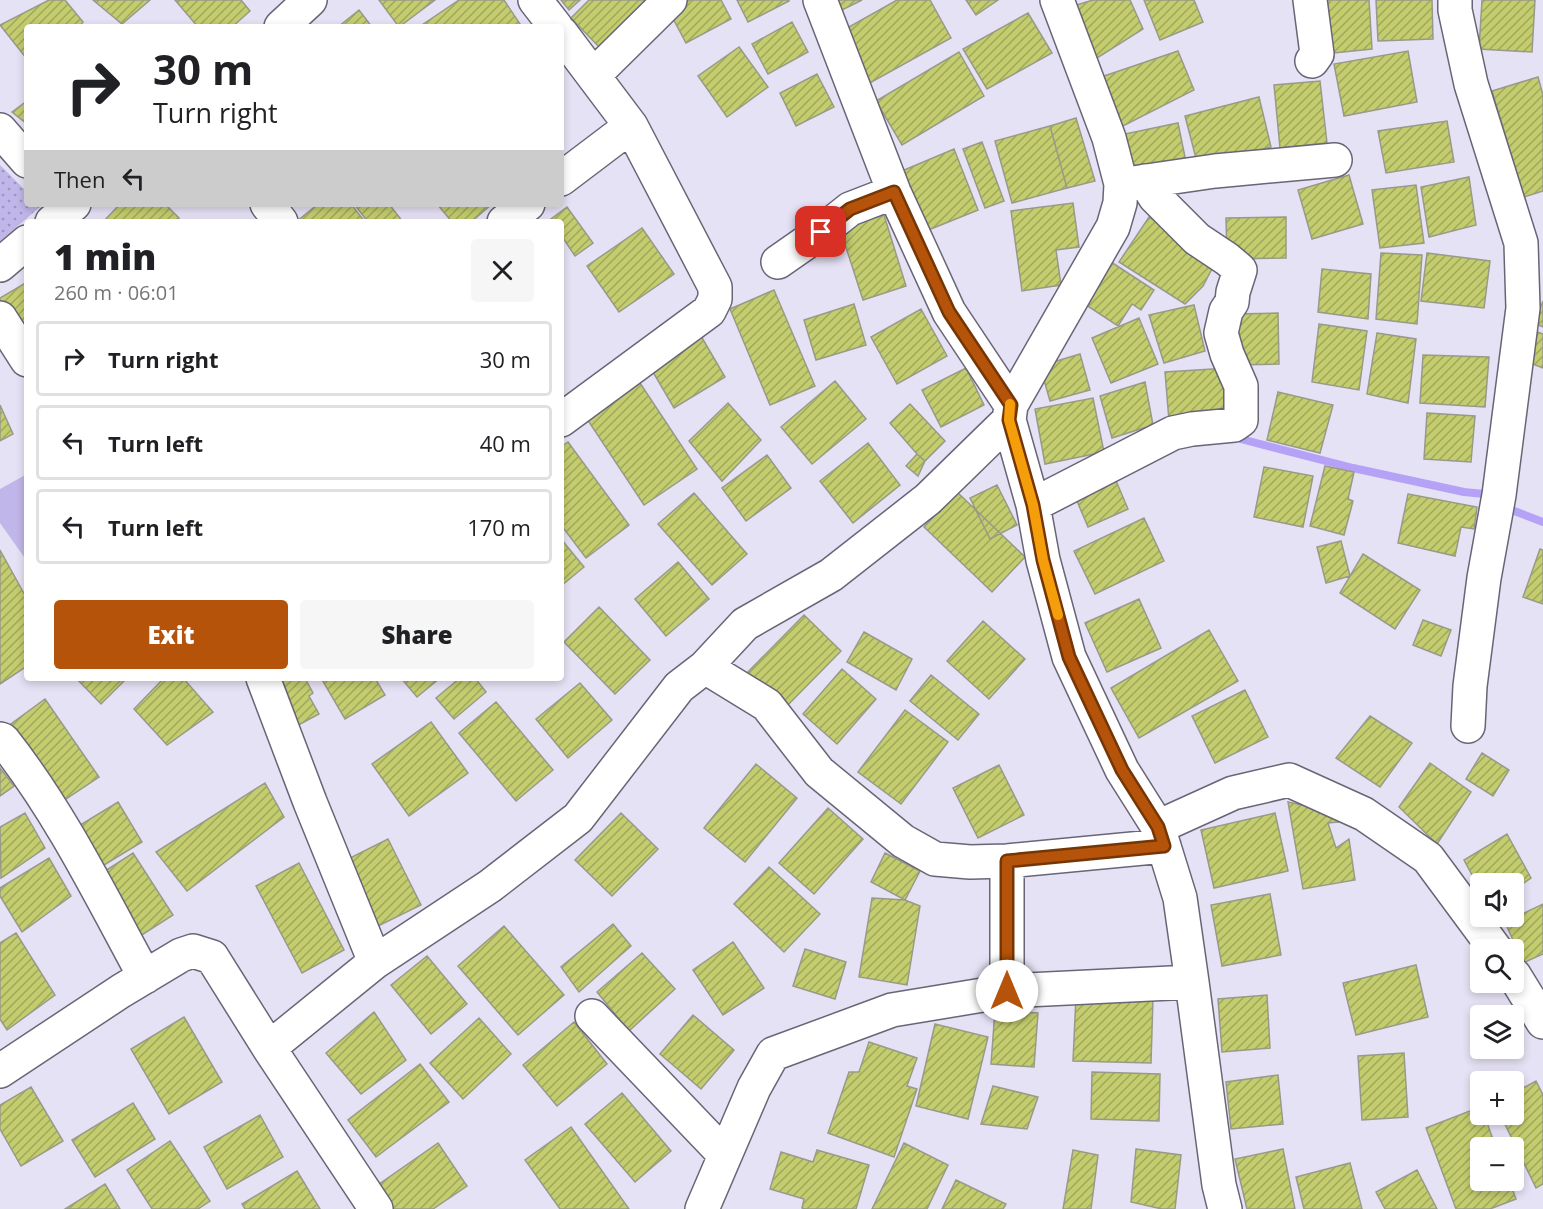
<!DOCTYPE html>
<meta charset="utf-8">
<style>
body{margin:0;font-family:"Open Sans",sans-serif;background:#f6f6f6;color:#202124;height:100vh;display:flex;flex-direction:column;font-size:22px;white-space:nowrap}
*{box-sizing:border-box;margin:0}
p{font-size:20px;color:#757577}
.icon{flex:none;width:33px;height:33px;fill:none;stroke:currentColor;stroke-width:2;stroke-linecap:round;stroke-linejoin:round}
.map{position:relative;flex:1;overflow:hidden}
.details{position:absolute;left:24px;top:219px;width:540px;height:462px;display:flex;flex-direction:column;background:#fff;border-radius:6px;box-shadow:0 3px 9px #0003}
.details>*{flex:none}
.guide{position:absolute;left:24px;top:24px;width:540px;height:183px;border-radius:6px;box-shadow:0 3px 9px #0003;background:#fff;color:#202124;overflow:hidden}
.buttons{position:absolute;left:1470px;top:873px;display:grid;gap:12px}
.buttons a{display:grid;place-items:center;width:54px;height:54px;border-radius:6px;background:#fff;box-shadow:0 3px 9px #0003;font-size:30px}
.pin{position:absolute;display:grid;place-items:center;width:51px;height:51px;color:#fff;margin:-26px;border-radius:12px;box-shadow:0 3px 9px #0006}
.me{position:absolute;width:66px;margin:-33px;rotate:0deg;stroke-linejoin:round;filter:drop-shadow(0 0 4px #0008)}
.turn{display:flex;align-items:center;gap:21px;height:126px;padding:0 30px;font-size:27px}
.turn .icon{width:78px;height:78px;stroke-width:2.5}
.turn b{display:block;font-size:42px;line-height:51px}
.then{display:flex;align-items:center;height:57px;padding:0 30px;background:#0003;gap:12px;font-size:22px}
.round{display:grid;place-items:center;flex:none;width:63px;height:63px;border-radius:6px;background:#f6f6f6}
.overview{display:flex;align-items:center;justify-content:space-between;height:102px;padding:0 30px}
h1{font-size:36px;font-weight:800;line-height:45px}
.button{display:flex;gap:12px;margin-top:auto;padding:12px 30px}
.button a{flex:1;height:69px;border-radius:6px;background:#b45309;color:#fff;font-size:24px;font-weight:800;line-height:69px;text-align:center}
.button a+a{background:#f6f6f6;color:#202124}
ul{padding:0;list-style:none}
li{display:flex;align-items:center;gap:18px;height:75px;margin:0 12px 9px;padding:0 18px;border:3px solid #e0e0e0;border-radius:6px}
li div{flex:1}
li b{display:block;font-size:22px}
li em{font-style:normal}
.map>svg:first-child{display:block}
.grass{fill:#c0b6e9}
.park{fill:url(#park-dots)}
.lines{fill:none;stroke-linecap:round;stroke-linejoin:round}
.stream{stroke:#b5a2f6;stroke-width:8}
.building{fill:url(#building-hatch);stroke:#989a89;stroke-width:1.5}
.minor-casing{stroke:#686576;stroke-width:36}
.minor{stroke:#fff;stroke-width:33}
.route-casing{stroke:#753606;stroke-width:15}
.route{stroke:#b45309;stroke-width:10}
.slow{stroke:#f59e0b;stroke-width:10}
</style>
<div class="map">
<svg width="1543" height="1209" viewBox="0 0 1543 1209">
<defs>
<pattern id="park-dots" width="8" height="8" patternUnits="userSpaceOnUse" patternTransform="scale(1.5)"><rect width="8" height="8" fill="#c0b6e9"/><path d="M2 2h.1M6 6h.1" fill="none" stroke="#9d95be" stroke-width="1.8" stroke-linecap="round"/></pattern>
<pattern id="building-hatch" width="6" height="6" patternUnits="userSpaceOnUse" patternTransform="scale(1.5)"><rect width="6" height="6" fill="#c4cd6e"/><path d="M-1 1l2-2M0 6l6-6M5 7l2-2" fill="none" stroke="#a0a75c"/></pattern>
</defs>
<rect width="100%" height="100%" fill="#e6e2f5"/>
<path class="grass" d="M27,474V561L0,523V489Z"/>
<path class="park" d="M0,165L27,192V204H39L41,206L0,241Z"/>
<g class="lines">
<path class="stream" d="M1233,437L1353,468L1464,492L1484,494L1490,500
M1504,507L1543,522"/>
</g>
<path class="building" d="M49,0H65L83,22L79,27H27V59L0,25Z
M93,0H150L122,24Z
M175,0H241L250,11L232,27H198Z
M379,0H435L399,27Z
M459,0H504L520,24L515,27H419Z
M561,0H580L569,10Z
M589,0H652L602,50L571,18Z
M690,0H721L731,19L686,43L669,11Z
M737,0H789V1L748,22Z
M830,0H862L836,13Z
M897,0H930L951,38L868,84L840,32Z
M966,0H998L976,15Z
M1093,0H1130L1143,29L1094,60L1070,7Z
M1144,0H1194L1203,22L1160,40Z
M1319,0H1369L1372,49L1324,54Z
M1376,0H1432L1433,39L1378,41Z
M1482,0H1535L1532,52L1479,49Z
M359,10L372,27H338Z
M1028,13L1052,53L987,89L963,49Z
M792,22L808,52L768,74L752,44Z
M739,47L768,87L727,117L698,76Z
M1178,51L1194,90L1121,127L1104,76Z
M1408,51L1417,102L1344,116L1334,64Z
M959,52L984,96L902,145L876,101Z
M817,74L834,107L796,126L780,93Z
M1538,77L1543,95V191L1524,197L1492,91Z
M1320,81L1327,143L1280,148L1274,85Z
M1259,97L1271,147L1198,166L1185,116Z
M27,101V124L12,112Z
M1076,118L1095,181L1067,188L1050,126Z
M1447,121L1454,162L1386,173L1378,131Z
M1178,123L1186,162L1128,175L1120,135Z
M1050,126L1067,188L1012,203L995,141Z
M982,142L1004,201L985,208L963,149Z
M954,149L978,210L926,231L902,171Z
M1349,175L1363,224L1312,239L1298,190Z
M1469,177L1476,225L1429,237L1421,187Z
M1416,185L1424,243L1380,248L1372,190Z
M1073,203L1079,247L1056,250L1061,285L1022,291L1011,211Z
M120,204H165L179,218L175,222H103Z
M318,204H351L365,222H296Z
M354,204H389L403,222H368Z
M437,204H492L471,222H452Z
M567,207L593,243L575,256L561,235V222H553L551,219Z
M884,215L906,286L863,300L840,229Z
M1149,217L1215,263L1203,286L1185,304L1119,262Z
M1286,217V258L1227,259L1226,218Z
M642,228L674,274L619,312L587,266Z
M1381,253L1422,255L1417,324L1376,319Z
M1427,253L1490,261L1484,308L1421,301Z
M1108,260L1154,290L1141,310L1132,304L1118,326L1080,301Z
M1322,269L1371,274L1368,319L1318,312Z
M27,282V334L0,302V298Z
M774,290L815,386L770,405L730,309Z
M1543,301V327L1534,323Z
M854,304L866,345L816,360L804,320Z
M1194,305L1205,351L1164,363L1149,315Z
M921,309L947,356L897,384L871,337Z
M1278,313L1279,364L1236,365L1235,314Z
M1139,318L1158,364L1111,383L1092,338Z
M1319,324L1367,331L1359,390L1312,382Z
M1535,331L1543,334V368L1525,361Z
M1377,333L1416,339L1408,403L1367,394Z
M701,336L725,377L674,408L650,367Z
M1080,354L1090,390L1050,401L1040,366Z
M1423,355L1489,357L1485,407L1420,403Z
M966,368L984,405L941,427L922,390Z
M1228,368L1232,416L1169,421L1165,372Z
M835,381L866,419L812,464L781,427Z
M1145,382L1153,425L1112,438L1100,396Z
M640,383L697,469L644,505L587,419Z
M1278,392L1333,405L1320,453L1267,440Z
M1093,398L1104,452L1045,464L1035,409Z
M728,403L761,440L722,481L689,441Z
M910,404L945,441L925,461L917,454L890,423Z
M0,405L13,434L0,441Z
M1427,413L1475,416L1471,462L1424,459Z
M568,442L629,525L586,558L561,525V447Z
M868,443L900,485L853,523L820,481Z
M917,454L925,461L918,476L906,466Z
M767,455L791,488L746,521L722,488Z
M1325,466L1354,472L1348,499L1353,501L1344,535L1310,526Z
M1264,467L1313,476L1303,527L1254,517Z
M1114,476L1128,509L1088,527L1074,494Z
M997,485L1017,525L990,539L970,498Z
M957,492L1025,557L992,592L924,527Z
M694,493L747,554L712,585L658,524Z
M1408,494L1477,507L1474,529L1461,527L1455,556L1398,543Z
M1144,518L1164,561L1095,594L1074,551Z
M561,539L584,567L561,586Z
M1341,541L1350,576L1326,583L1317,547Z
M1540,549L1543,550V604L1523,597Z
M0,550L27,599V666L0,684Z
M1363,554L1420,590L1395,629L1340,593Z
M678,562L709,599L666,636L635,599Z
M1139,599L1161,648L1107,672L1085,623Z
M599,607L650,660L615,694L564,642Z
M804,615L841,651L783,710L746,674Z
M1423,620L1451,630L1441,656L1413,645Z
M983,621L1025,659L989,699L947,661Z
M1209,630L1238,681L1139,738L1111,688Z
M864,632L912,659L896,690L847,662Z
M842,669L876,699L837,744L803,714Z
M931,675L979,714L958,740L910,701Z
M76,678H127L101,704Z
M164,678H183L213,712L167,745L134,709Z
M286,678H305L313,693L309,696L319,714L293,728L271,688Z
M321,678H375L385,695L345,719Z
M401,678H440L417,697Z
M460,678H475L486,692L454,719L436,698Z
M580,683L612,720L568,758L536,719Z
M1245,690L1268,737L1215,763L1192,716Z
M45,699L99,777L57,805L0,732Z
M496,702L553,770L516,801L459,733Z
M905,710L948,742L901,804L858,772Z
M1370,716L1412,743L1380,787L1336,758Z
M431,722L468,773L409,816L372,764Z
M1482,753L1509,770L1493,796L1466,779Z
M1430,763L1471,792L1437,844L1399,807Z
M756,764L797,798L745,862L704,828Z
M999,765L1024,815L978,838L953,788Z
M0,768L14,786L0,796Z
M265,783L284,817L187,891L156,852Z
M118,802L142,842L91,873L67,833Z
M1288,802L1325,810L1339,822L1328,823L1336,848L1349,839L1355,880L1303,889Z
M828,808L863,839L814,894L779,863Z
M25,813L45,848L1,878L0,827Z
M621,813L658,849L612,896L575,860Z
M1275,813L1288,871L1214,888L1201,830Z
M1507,834L1531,878L1514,890V884H1480V890L1464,860Z
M388,839L421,905L370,930L338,864Z
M133,853L173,915L134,940L94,878Z
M885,853L920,871L905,900L871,882Z
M49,858L71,896L22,932L0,896V888Z
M299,863L344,950L302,973L256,886Z
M769,867L820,914L784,952L734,904Z
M1270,894L1281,955L1222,966L1211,905Z
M872,898L905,900L920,906L907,985L859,977Z
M1543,904V954L1523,963L1505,922Z
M613,924L631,946L579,992L561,967Z
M504,926L564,995L518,1035L458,966Z
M16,933L55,995L7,1030L0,1019V943Z
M733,942L764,988L723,1015L693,970Z
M805,949L846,962L835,999L793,986Z
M642,953L675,989L629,1031L597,992Z
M427,956L467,1004L431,1034L391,985Z
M1416,965L1428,1017L1356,1035L1343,983Z
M1267,995L1270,1048L1222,1052L1218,999Z
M1076,996L1153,998L1151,1063L1073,1061Z
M995,1010L1038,1013L1034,1067L991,1064Z
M374,1012L406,1060L361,1094L326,1053Z
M693,1015L734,1050L701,1089L660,1054Z
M184,1017L222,1082L169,1114L131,1049Z
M479,1018L511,1054L463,1099L430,1063Z
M574,1022L607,1064L557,1106L523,1065Z
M935,1024L988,1037L968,1119L916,1106Z
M869,1042L917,1058L907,1086L917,1089L894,1157L828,1133L849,1072H859Z
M1404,1053L1408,1117L1362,1120L1358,1056Z
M420,1064L449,1102L376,1157L348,1120Z
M1092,1072L1160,1074L1159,1121L1091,1119Z
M1278,1075L1283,1124L1231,1129L1226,1082Z
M1536,1081L1543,1095V1184L1536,1188L1500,1114H1514V1093Z
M993,1086L1038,1097L1027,1129L981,1124Z
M31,1087L63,1141L21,1166L0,1129V1105Z
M622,1093L671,1151L635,1182L585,1124Z
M133,1103L155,1139L95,1177L72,1140Z
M1480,1107V1114H1484L1496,1148H1480V1180H1509L1516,1199L1490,1209H1456L1426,1128Z
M260,1115L283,1157L227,1189L204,1147Z
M571,1127L629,1209H560L525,1160Z
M170,1141L210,1201L198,1209H152L127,1170Z
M438,1143L467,1186L433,1209H391L375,1187Z
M904,1143L948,1165L927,1209H872Z
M1136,1149L1181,1155L1175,1209H1162L1131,1202Z
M1283,1149L1295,1209H1247L1235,1159Z
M817,1150L869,1165L856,1209H805L802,1208L804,1199L770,1189L781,1152L813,1162Z
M1073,1150L1098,1155L1091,1209H1063Z
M1350,1163L1362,1209H1304L1296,1177Z
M1417,1170L1437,1209H1385L1376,1192Z
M297,1171L320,1209H245L242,1204Z
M956,1180L1006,1204L1003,1209H942Z
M105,1184L120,1209H65Z"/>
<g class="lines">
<defs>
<path id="minor" d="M535,0L556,27
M820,0L894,192L949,312L1011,405
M1057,0L1109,138L1121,184L1120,203L1113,227L1011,405L1009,420L1033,505L1043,560L1069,657L1122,770L1158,827L1180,898L1192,982L1219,1185L1225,1209
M1310,0L1317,54L1312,61
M1455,0V10L1471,84L1521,243L1523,308L1499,495L1484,578L1470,686L1468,726
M281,27L310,0
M561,33L631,126L715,287V299L709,311L561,420
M594,75L670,0
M0,130L27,161
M561,179L631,126
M1126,184L1215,171L1335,160
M267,204L281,222
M52,222L74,204
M504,222L528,204
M778,262L821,232L850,209L894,192
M0,265L27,242
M0,318L27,360
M1033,505L1173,433L1192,429L1234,425L1241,420V386L1227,354L1221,333L1226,311L1232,302L1233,292L1240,270L1227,259L1197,239L1155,197L1145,181
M705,667L767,705L819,772L903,841L935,859L970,862L1007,861L1164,846
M263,678L310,802L375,962
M0,739L3,740C60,812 101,896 145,977
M1158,827L1233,793L1289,780L1364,814L1428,858L1496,950
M1514,975L1543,1022
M1007,991V861
M592,1016L724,1154
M269,1048L375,962L490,886L578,818L679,687L705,667L745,624L831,575L928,499L1009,420
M0,1071L121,991L181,955L193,951L212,957L269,1048L376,1209
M702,1209L754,1088L773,1054L892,1010L1007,991L1192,982"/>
</defs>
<use href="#minor" class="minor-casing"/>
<use href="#minor" class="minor"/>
</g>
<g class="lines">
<defs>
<path id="route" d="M821,232L850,209L894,192L949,312L1011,405L1009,420L1033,505L1043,560L1069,657L1122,770L1158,827L1164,846L1007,861V991"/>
</defs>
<use href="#route" class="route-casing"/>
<use href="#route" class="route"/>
<path class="slow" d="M1010,404L1009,420L1033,505L1043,560L1058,615"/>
</g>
</svg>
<div class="buttons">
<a><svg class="icon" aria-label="sound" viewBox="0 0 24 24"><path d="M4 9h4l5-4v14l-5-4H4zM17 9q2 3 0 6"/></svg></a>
<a><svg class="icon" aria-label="search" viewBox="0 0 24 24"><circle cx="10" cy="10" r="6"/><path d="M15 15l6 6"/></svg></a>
<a><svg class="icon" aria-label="layers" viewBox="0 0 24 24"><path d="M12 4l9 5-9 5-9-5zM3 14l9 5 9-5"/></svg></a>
<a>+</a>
<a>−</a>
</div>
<div class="pin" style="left:821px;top:232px;background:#d93025"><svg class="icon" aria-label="arrive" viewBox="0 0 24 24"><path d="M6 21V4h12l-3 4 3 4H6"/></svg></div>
<svg class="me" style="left:1007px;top:991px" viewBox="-20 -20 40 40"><circle r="19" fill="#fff"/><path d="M0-13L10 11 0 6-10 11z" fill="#b45309"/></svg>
<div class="guide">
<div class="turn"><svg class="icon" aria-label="right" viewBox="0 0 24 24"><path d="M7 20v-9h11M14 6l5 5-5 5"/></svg><div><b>30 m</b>Turn right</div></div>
<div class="then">Then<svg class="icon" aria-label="left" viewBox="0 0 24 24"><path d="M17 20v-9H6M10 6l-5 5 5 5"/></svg></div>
</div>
<section class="details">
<div class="overview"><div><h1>1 min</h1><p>260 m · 06:01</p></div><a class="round"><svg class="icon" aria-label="close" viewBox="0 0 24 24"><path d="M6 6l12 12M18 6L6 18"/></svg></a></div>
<ul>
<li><svg class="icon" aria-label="right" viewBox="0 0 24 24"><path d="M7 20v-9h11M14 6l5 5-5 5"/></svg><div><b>Turn right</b></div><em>30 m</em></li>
<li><svg class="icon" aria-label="left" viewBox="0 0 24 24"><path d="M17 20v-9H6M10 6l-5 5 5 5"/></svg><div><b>Turn left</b></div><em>40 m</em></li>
<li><svg class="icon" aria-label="left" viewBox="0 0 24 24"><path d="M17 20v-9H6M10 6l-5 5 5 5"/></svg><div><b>Turn left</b></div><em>170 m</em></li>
</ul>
<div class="button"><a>Exit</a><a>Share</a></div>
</section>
</div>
